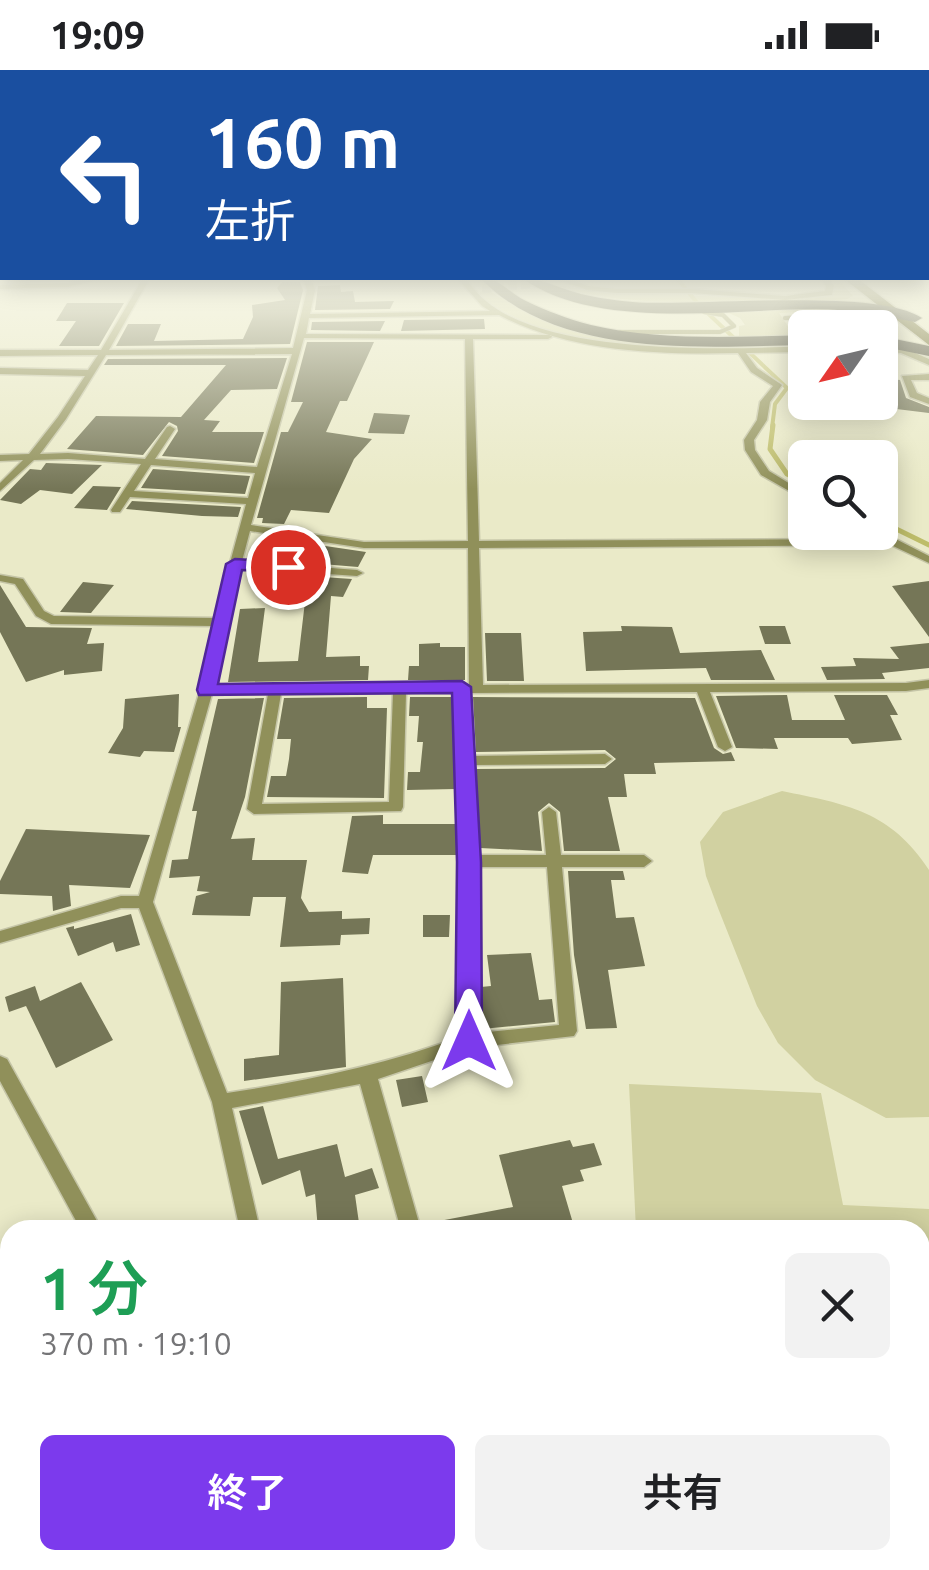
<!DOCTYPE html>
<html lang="ja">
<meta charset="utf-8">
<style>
body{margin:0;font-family:Ubuntu,"Noto Sans JP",sans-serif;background:#f2f2f2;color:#202124;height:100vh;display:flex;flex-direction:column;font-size:38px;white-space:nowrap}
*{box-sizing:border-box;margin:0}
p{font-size:32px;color:#757577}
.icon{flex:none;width:55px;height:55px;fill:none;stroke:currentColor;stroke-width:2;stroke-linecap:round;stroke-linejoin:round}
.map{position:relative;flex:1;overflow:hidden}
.panel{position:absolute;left:0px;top:1150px;width:930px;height:350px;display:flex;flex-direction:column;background:#fff;border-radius:30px 30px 0 0;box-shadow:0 5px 25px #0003}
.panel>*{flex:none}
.banner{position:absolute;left:0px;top:0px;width:930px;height:210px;box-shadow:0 5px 25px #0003;background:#1a4fa0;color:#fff;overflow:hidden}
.needle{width:65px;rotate:236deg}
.controls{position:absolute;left:788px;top:240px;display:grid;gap:20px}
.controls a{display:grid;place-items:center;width:110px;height:110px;border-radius:15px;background:#fff;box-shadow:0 5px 25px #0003;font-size:50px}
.pin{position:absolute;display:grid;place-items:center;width:85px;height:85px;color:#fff;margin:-42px;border:5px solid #fff;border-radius:50%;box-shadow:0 2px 10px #0007}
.me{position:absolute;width:110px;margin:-55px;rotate:0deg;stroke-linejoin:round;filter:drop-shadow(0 0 8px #0008)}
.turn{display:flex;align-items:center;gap:35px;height:210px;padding:0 40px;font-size:45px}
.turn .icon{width:130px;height:130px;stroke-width:2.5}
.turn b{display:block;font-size:70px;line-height:85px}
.round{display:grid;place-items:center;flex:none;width:105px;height:105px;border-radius:15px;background:#f2f2f2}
.summary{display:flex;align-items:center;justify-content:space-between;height:170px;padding:0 40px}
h1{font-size:60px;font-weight:600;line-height:75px;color:#1e9e55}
.cta{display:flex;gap:20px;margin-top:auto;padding:20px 40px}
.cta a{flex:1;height:115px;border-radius:15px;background:#7c3aed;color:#fff;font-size:40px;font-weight:600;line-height:115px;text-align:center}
.cta a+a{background:#f2f2f2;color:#202124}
.status{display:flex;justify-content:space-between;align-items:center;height:70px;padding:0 50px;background:#fff;direction:ltr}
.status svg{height:28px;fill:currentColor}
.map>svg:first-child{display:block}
.green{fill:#d1d1a1}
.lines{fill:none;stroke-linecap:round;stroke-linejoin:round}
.stream-far1{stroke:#bebd6a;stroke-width:4}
.stream{stroke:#bebd6a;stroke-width:5}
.river{fill:#bebd6a;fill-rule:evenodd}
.building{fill:#757657}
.minor-tunnel{stroke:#c1c1a4;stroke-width:9;stroke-dasharray:9 4;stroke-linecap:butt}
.service-casing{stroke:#c5c5a7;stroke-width:5}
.minor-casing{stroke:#c5c5a7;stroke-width:3}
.primary-casing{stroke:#c5c5a7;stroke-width:3}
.motorway-casing{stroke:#c5c5a7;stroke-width:2}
.service{stroke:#90905a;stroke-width:4}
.minor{fill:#90905a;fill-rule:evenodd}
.primary{fill:#484600;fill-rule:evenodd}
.motorway{fill:#2c2c18;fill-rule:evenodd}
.route{fill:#7c3aed;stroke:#51269a;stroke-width:2.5}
</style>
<div class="status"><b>19:09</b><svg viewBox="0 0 49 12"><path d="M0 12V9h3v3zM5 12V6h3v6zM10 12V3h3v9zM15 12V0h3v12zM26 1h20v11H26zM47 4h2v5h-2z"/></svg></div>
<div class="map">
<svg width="929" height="1500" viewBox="0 0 929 1500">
<rect width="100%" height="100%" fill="#eaeac8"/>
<path class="green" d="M840,211L853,226L847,229C809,234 770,233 732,232C670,232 608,234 549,214L602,222L783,229L830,225L834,220L830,212Z
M488,220C548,261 668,279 739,275L750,280C663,281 552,281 480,226V222Z
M797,239L800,242L779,243L792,262H805V266H739V256L745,255L740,248L722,240Z
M782,721C846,734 891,741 929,800V1047L886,1048L815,1010L778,973L757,936L718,838L706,806L700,772L723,742Z
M629,1014L821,1023L843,1135L929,1139V1351H920V1160H636Z"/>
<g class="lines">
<path class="stream-far1" d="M677,208L698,234L787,318L775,334L772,358"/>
<path class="stream" d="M773,355L770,379L787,404L805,413
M880,451L929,475"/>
<path class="river" d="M0,1248L10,1251V1303L0,1300Z
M163,1490H223L224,1500H164Z"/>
</g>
<path class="building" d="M282,212H300L303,220L290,274L116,276L128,254H161L154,271L243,269L253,247L252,235L285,230L277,218Z
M340,215L341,222L353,221L355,232L394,231L390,239L315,240L318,216Z
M67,233H124L99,276H59L76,251H56Z
M484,249L485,259L401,261L404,250Z
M385,251L380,261L311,260L312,252Z
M307,272H374L347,331H340L326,362L372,369L354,389L329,443L291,440L284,454L262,453L263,448H257L281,362H288L303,332H291Z
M287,288L277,319L231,320L204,350L220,351L212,362H264L254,393L162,386L178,361L177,356L169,352L143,385L67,379L96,346L181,347L226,295H104L108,289Z
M880,308L900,310L906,328L929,337V343L880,337Z
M374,343L410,345L404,364L368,363Z
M46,393L102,395L72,424L40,420L21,434L0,430L30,399L41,400Z
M153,399L250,406L245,424L141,418Z
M93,416L121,417L107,440L74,438Z
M132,431L241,437L238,447L202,446L126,439Z
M284,471L305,473L366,482L358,497L274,490Z
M293,505L352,509L343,527L331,526L326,587L360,586V596H369L368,610L228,612L240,539L265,538L258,592L298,591L306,523L285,521Z
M929,511V567L892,516Z
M83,512L114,515L91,543L60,542Z
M0,515L26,557L92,558L87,574L104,573L102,601L64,605V600L26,612L0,562Z
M621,556L672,557L680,583L761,580L775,610H711L706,598L586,601L583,562L622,561Z
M759,556H785L791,574H765Z
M485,563H521L524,611H487Z
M440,573V577H465V610H408L409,596H419V574Z
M929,573V598L882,603L885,609L827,610L821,597L856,596L853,588L899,589L890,577Z
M179,624L178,657H181L174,682L144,681L140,687L108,683L123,658L125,629Z
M787,625L792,650H845L834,625H887L898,645H890L902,670L852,674L848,668H774L778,679L736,678L716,626Z
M367,627V638H387L384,728L267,727L271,706H286L289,689L291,669H277L284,628Z
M410,627H452L455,719L407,720L408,702H420L423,672H417L419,646H409Z
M473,627L695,628L714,678L723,684L731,682L735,691L654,693L656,704H624L627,727H608L620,781H564L560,742L549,733L538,742L542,781L480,778L476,699L605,698L616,689L605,680L476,682Z
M264,628L245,727L231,769L255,768L252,790H307L301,828L309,842L342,841V849L370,848L369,864L341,865L340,875L280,877L286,827H253L250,846L192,845L196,826L210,822L197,821L200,806L169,808L172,790L188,789L197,741H192L218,629Z
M383,745V754H456L457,785H373L368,804L342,802L352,746Z
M26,759L150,765L130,818L69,815L71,836L53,841L52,826L0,824V811Z
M568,801H623L625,810H611L616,848L634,847L645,896L608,900L617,958L586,959L574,885Z
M131,844L140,875L116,882L113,872L78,886L66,858L74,856V859Z
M423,845H450L449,867H423Z
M531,883L539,930L552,929L555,952L482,959L481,917L491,916L487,885Z
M343,908L346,997L244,1011V989L279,985L281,912Z
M81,912L113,970L56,998L26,936L9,942L5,927L35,916L40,931Z
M422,1006L428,1032L402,1037L396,1010Z
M263,1036L278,1089L337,1074L345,1107L372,1098L379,1118L355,1125L360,1160H318L315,1124L306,1127L300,1100L262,1115L239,1041Z
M570,1070L573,1077L594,1073L602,1095L580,1100L584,1111L562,1116L575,1160H435L434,1152L513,1137L499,1085Z"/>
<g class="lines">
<path class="minor-tunnel" d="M482,219L547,212"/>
<defs>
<path id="service" d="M785,248L855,246
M792,257L862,256
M620,262H720L734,256L723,245L704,242"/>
<path id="minor" d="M87,208H102L68,217L0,219V215L68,213Z
M143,208H150L109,280L293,278L307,220L303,208H311L315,220L310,244L490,241L482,236L457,208H465C472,216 478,225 486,231C549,285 724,280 805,276V282L746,283L757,298L782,315L770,332L767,350L754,370L755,380L769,401L805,423V430L761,405L745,380L744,370L757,350L760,332L773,316L751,302L738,283C659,285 570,282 499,245L309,248L306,264L551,265L552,267L548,269H473L479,471L879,469L869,462L880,461L929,486V493L891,475L479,478L483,615L906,613L929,610V618L906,621L710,622L732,677L725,681L718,677L697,622L469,623L472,686L605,684L612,689L605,694L472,695L477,785H546L542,742L549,737L556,742L561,785H644L652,791L644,797H562L577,961L574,966L470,978L378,1009L421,1160H401L360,1014L232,1038L260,1160H240L212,1032L139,838H121L0,873V861L121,826H139L200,620L213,556L51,554L36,546L15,514L0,511V505L23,509L44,541L54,546L215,548L246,434L130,427L120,442H112L111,440L141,394L68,389L34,390L0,421V413L23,390L0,391V385L29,384L58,347L85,306L0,304V298L88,300L98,285L0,286V280H101ZM304,268L465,269L468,471L364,472L251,455ZM292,284L257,397L155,389L175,359L170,356L167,357L145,389L68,383L40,384L66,349L106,285ZM151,395L255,403L248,428L134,421ZM250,461L364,478H468L469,615L462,613L214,616L226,552L240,498L357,506L363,503L357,500L242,491ZM393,623L389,732L262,734L281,624ZM406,623H456L461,791L460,967C385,995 306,1011 227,1023L153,832L212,624H268L247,739L254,744L401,741L403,737ZM477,797H547L559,955L478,963Z
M555,208H567L588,216L617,219H692L785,226L825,221L826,216L821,208H828L834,216L832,225L785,230L692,223H617L587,220Z
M880,275L906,279L929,289V295L901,283L880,281Z
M929,304V310H911L917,323L929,328V334L910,327L902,306Z
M0,986L7,989L102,1160H81L0,1011Z
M314,1490H340L342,1500H316Z
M457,1490H483L486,1500H460Z"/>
<path id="primary" d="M843,208H857L929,264V275Z"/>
<path id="motorway" d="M480,208C501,208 507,222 526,231C547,241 568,249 591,255C660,271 734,267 805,265V275C701,277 559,289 480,208Z
M522,208C539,208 549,214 565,219C587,227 611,230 633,232C697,237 876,217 922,248L915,252C882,246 849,239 816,239C730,239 595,261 522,208Z
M880,266L929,276V286L880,276Z"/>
</defs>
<use href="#service" class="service-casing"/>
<use href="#minor" class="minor-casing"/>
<use href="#primary" class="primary-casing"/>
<use href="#motorway" class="motorway-casing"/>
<use href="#service" class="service"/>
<use href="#minor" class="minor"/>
<use href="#primary" class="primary"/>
<use href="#motorway" class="motorway"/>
</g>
<linearGradient id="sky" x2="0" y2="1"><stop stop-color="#97b8b6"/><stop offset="0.5" stop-color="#f6f6e6"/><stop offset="1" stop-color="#f6f6e6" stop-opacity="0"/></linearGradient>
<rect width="929" height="419" fill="url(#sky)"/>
<path class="route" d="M235,489L288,492L297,497L288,502L242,500L218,614L462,611L471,617L481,792L482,971L478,979L469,982L459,979L455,971L457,792L452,623L199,625L197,620L226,494Z"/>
</svg>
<div class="controls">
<a><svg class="needle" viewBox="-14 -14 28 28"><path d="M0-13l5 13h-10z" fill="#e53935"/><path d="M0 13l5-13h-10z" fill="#757577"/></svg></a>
<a><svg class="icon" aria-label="search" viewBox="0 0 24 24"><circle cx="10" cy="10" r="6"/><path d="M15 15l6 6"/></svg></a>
</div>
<div class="pin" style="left:288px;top:497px;background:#d93025"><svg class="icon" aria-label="arrive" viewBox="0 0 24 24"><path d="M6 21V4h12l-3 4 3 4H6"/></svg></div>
<svg class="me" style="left:469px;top:971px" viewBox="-20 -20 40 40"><path d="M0-17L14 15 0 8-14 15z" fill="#7c3aed" stroke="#fff" stroke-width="4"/></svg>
<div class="banner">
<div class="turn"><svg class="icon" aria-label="left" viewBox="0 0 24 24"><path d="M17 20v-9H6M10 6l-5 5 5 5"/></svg><div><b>160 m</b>左折</div></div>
</div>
<section class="panel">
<div class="summary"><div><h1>1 分</h1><p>370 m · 19:10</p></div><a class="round"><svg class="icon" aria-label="close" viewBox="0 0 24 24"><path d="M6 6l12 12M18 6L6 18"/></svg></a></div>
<div class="cta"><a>終了</a><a>共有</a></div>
</section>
</div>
